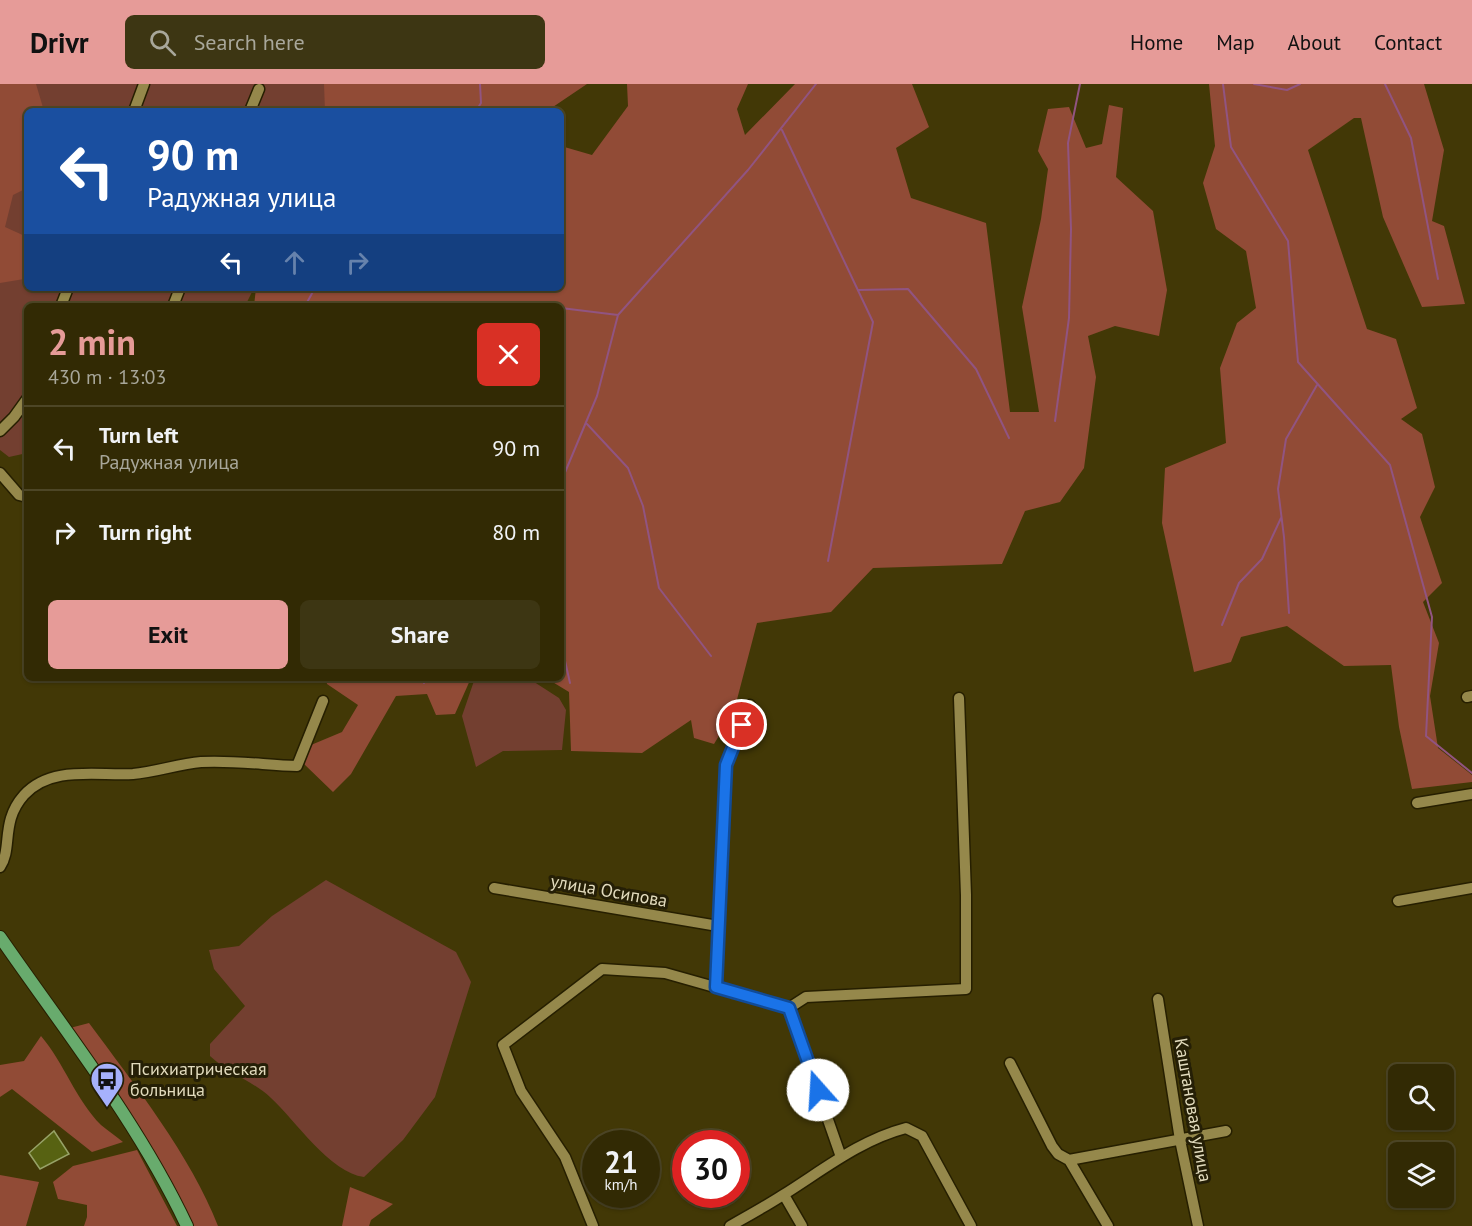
<!DOCTYPE html>
<meta charset="utf-8">
<style>
body{margin:0;font-family:"PT Sans",sans-serif;background:#3d3613;color:#f1f3f6;height:100vh;display:flex;flex-direction:column;font-size:22px;white-space:nowrap}
*{box-sizing:border-box;margin:0}
p{font-size:20px;color:#a8a79a}
.icon{flex:none;width:33px;height:33px;fill:none;stroke:currentColor;stroke-width:2;stroke-linecap:round;stroke-linejoin:round}
.map{position:relative;flex:1;overflow:hidden}
.drawer{position:absolute;left:24px;top:219px;width:540px;height:378px;display:flex;flex-direction:column;background:#322a04;border-radius:9px;box-shadow:0 2px 4px #0004,0 0 0 2px #4d4626}
.drawer>*{flex:none}
.hud{position:absolute;left:24px;top:24px;width:540px;height:183px;border-radius:9px;box-shadow:0 2px 4px #0004,0 0 0 2px #4d4626;background:#1a4fa0;color:#fff;overflow:hidden}
.tools{position:absolute;left:1388px;top:980px;display:grid;gap:12px}
.tools a{display:grid;place-items:center;width:66px;height:66px;border-radius:9px;background:#322a04;box-shadow:0 2px 4px #0004,0 0 0 2px #4d4626;font-size:30px}
.speed{position:absolute;left:582px;top:1046px;display:flex;gap:12px;font-size:30px;font-weight:700;text-align:center}
.speed>*{display:grid;place-content:center;width:78px;height:78px;border-radius:50%;background:#322a04;box-shadow:0 2px 4px #0004,0 0 0 2px #4d4626;line-height:1}
.speed small{font-size:15px;font-weight:400}
.speed .limit{border:9px solid #d22;background:#fff;color:#111}
.pin{position:absolute;display:grid;place-items:center;width:51px;height:51px;color:#fff;margin:-26px;border:3px solid #fff;border-radius:50%;box-shadow:0 2px 6px #0007}
.me{position:absolute;width:66px;margin:-33px;rotate:341deg;stroke-linejoin:round;filter:drop-shadow(0 0 4px #0008)}
.turn{display:flex;align-items:center;gap:21px;height:126px;padding:0 24px;font-size:27px}
.turn .icon{width:78px;height:78px;stroke-width:2.5}
.turn b{display:block;font-size:42px;line-height:51px}
.lanes{display:flex;align-items:center;height:57px;padding:0 24px;background:#0003;justify-content:center;gap:30px;direction:ltr}
.lanes .off{opacity:.35}
.round{display:grid;place-items:center;flex:none;width:63px;height:63px;border-radius:9px;background:#3d3613}
.summary{display:flex;align-items:center;justify-content:space-between;height:102px;padding:0 24px}
h1{font-size:36px;font-weight:700;line-height:45px;color:#e69b98}
.primary-button{display:flex;gap:12px;margin-top:auto;padding:12px 24px}
.primary-button a{flex:1;height:69px;border-radius:9px;background:#e69b98;color:#111;font-size:24px;font-weight:700;line-height:69px;text-align:center}
.primary-button a+a{background:#3d3613;color:#f1f3f6}
ul{padding:0;list-style:none}
li{display:flex;align-items:center;gap:18px;height:84px;padding:0 24px;border-top:2px solid #4d4626}
li div{flex:1}
li b{display:block;font-size:22px}
li em{font-style:normal}
header{display:flex;align-items:center;gap:36px;box-sizing:border-box;height:84px;padding:0 30px;background:#e69b98;color:#111}
header strong{font-size:28px}
nav{display:flex;gap:33px;margin-inline-start:auto;font-size:21px}
.search{width:420px;height:54px;background:#3d3613;display:flex;align-items:center;gap:15px;box-sizing:border-box;padding:0 21px;border-radius:9px;color:#a8a79a;font-size:22px}
.map>svg:first-child{display:block}
.green{fill:#733f30}
.forest{fill:#914b36}
.lines{fill:none;stroke-linecap:round;stroke-linejoin:round}
.stream{stroke:#915481;stroke-width:2}
.building{fill:#576212;stroke:#97a267;stroke-width:1.5}
.minor-casing{stroke:#261f00;stroke-width:13}
.major-casing{stroke:#261f00;stroke-width:14}
.minor{stroke:#95884b;stroke-width:10}
.major{stroke:#68ab6d;stroke-width:12}
.route-casing{stroke:#114b97;stroke-width:15}
.route{stroke:#1a73e8;stroke-width:10}
.labels{text-anchor:middle;stroke-width:6;stroke-linejoin:round;paint-order:stroke}
.street-label{font-size:18px;fill:#e2dbbd;stroke:#251f06}
.poi-label{font-size:18px;fill:#e2dbbd;stroke:#251f06;text-anchor:start}
</style>
<header>
<strong>Drivr</strong>
<div class="search"><svg class="icon" aria-label="search" viewBox="0 0 24 24"><circle cx="10" cy="10" r="6"/><path d="M15 15l6 6"/></svg>Search here</div>
<nav><a>Home</a><a>Map</a><a>About</a><a>Contact</a></nav>
</header>
<div class="map">
<svg width="1472" height="1142" viewBox="0 0 1472 1142">
<rect width="100%" height="100%" fill="#423806"/>
<path class="green" d="M16,0H333L326,27H27V204H254L245,222H27V369L9,373L0,366V122Z
M475,594H528L559,614L566,626L562,666L503,667L476,683L462,632Z
M326,796L456,868L471,898L435,1013L403,1056L364,1093C330,1089 295,1036 271,1014C253,997 228,989 210,972V960L245,922L214,885L209,866L239,862L272,832Z"/>
<path class="forest" d="M0,0H36L44,27H27V104L13,111L5,143L27,153V191L24,195L0,199Z
M324,0H587L547,27H325Z
M627,0H748L737,25L745,51L795,0H912L929,43L896,64L911,114L986,139L1010,328H1039L1022,223L1041,135L1048,85L1038,67L1048,25L1069,23L1086,64L1102,60L1109,21L1123,24L1116,93L1153,127L1167,206L1159,252L1115,242L1088,252L1096,293L1084,384L1060,418L1025,427L1002,480L873,484L831,528L757,539L734,627L714,660L694,654L691,636L642,669L571,667L569,608L546,594H561V222H254L256,204H561V62L592,71L628,22Z
M1209,0H1424L1444,66L1432,137L1444,142L1465,220L1422,223L1383,133L1361,34H1354L1308,66L1367,245L1396,255L1417,324L1401,335L1422,350L1435,403L1420,433L1442,499L1423,518L1439,559L1430,612L1438,664L1472,691V698L1412,705L1399,643L1391,581L1344,582L1287,542L1241,553L1231,578L1194,588L1162,439L1165,384L1226,359L1220,284L1237,239L1256,224L1246,167L1216,145L1203,99L1215,62Z
M326,594H471L455,630L436,631L427,610L396,612L351,690L333,708L304,680L311,661L342,648L358,621L327,600Z
M89,939C134,1000 191,1072 218,1142H194L148,1059L70,944Z
M41,952C64,979 76,1016 101,1041C108,1047 116,1052 123,1058L92,1068L12,1005L0,1013V981L24,977Z
M137,1066L177,1142H84L87,1133V1121L58,1115L53,1098L73,1082Z
M0,1091L39,1098L26,1142H0Z
M350,1103L393,1120L371,1136L369,1142H342Z"/>
<g class="lines">
<path class="stream" d="M1223,0L1231,63L1288,157L1298,278L1390,381L1432,533L1426,652L1472,689
M1254,0L1287,6L1300,0
M1385,0L1411,54L1438,195
M476,27L481,19L480,0
M782,46L873,238L828,477
M858,206L908,205L976,285L1009,354
M305,222L315,204
M499,222L509,218L545,222
M561,224L618,231
M1055,337L1069,234L1071,145L1068,59L1080,0
M587,340L628,384L643,422L659,504L711,572
M561,398L597,312L618,231L748,86L816,0
M1289,529L1284,453L1278,405L1286,355L1317,301
M1222,541L1239,499L1262,475L1281,434
M561,559L570,599
M424,599L426,594"/>
</g>
<path class="building" d="M54,1047L69,1070L40,1085L29,1069Z"/>
<g class="lines">
<defs>
<path id="minor" d="M134,27L144,0
M250,27L259,5
M61,222L68,204
M173,222L180,204
M0,347L14,333L27,315
M0,389L19,411L27,413
M1467,613L1472,612
M1417,719L1472,710
M0,783C13,764 0,738 24,711C51,681 97,692 133,690C156,688 178,680 201,678C232,676 266,681 297,682L323,617
M494,804L718,842
M1398,817L1472,804
M716,903L726,680L750,621
M1158,915L1180,1056L1198,1142
M789,924L806,913L966,905V811L959,614
M1010,979L1052,1062L1058,1070L1069,1076L1108,1142
M1069,1076L1226,1047
M784,1111L802,1142
M593,1142L565,1073L521,1007L503,961L602,885L665,889L789,924L841,1073
M730,1142C748,1132 766,1122 783,1111C823,1086 860,1056 906,1044L922,1052L971,1142"/>
<path id="major" d="M0,853C65,947 138,1038 187,1142"/>
</defs>
<use href="#minor" class="minor-casing"/>
<use href="#major" class="major-casing"/>
<use href="#minor" class="minor"/>
<use href="#major" class="major"/>
</g>
<g class="lines">
<defs>
<path id="route" d="M742,641L726,681L716,903L789,924L818,1006"/>
</defs>
<use href="#route" class="route-casing"/>
<use href="#route" class="route"/>
</g>
<defs>
<symbol id="bus-pin" viewBox="-11 -11 22 30"><path d="M0 17L-7.5 6A9.5 9.5 0 1 1 7.5 6Z" fill="#a6b1fc" stroke="#251f06"/><path d="M-5-6H5V4H4V6H2V4H-2V6H-4V4H-5ZM-3.5-4V0h7V-4ZM-3.5 1.2v1.5H-2V1.2ZM2 1.2v1.5H3.5V1.2Z" fill="#111"/></symbol>
</defs>
<g fill-rule="evenodd">
<use href="#bus-pin" x="88" y="976" width="38" height="52"/>
</g>
<g class="labels">
<g class="street-label">
<text transform="translate(609 807) rotate(10)" y="6">улица Осипова</text>
<text transform="translate(1193 1026) rotate(80)" y="6">Каштановая улица</text>
</g>
<g class="poi-label">
<text x="130" y="991">Психиатрическая<tspan x="130" dy="21">больница</tspan></text>
</g>
</g>
</svg>
<div class="tools">
<a><svg class="icon" aria-label="search" viewBox="0 0 24 24"><circle cx="10" cy="10" r="6"/><path d="M15 15l6 6"/></svg></a>
<a><svg class="icon" aria-label="layers" viewBox="0 0 24 24"><path d="M12 4l9 5-9 5-9-5zM3 14l9 5 9-5"/></svg></a>
</div>
<div class="speed"><div>21<small>km/h</small></div><div class="limit">30</div></div>
<div class="pin" style="left:742px;top:641px;background:#d93025"><svg class="icon" aria-label="arrive" viewBox="0 0 24 24"><path d="M6 21V4h12l-3 4 3 4H6"/></svg></div>
<svg class="me" style="left:818px;top:1006px" viewBox="-20 -20 40 40"><circle r="19" fill="#fff"/><path d="M0-13L10 11 0 6-10 11z" fill="#1a73e8"/></svg>
<div class="hud">
<div class="turn"><svg class="icon" aria-label="left" viewBox="0 0 24 24"><path d="M17 20v-9H6M10 6l-5 5 5 5"/></svg><div><b>90 m</b>Радужная улица</div></div>
<div class="lanes"><svg class="icon" aria-label="left" viewBox="0 0 24 24"><path d="M17 20v-9H6M10 6l-5 5 5 5"/></svg><svg class="icon off" aria-label="ahead" viewBox="0 0 24 24"><path d="M12 20V5M6 11l6-6 6 6"/></svg><svg class="icon off" aria-label="right" viewBox="0 0 24 24"><path d="M7 20v-9h11M14 6l5 5-5 5"/></svg></div>
</div>
<section class="drawer">
<div class="summary"><div><h1>2 min</h1><p>430 m · 13:03</p></div><a class="round" style="background:#d93025;color:#fff"><svg class="icon" aria-label="close" viewBox="0 0 24 24"><path d="M6 6l12 12M18 6L6 18"/></svg></a></div>
<ul>
<li><svg class="icon" aria-label="left" viewBox="0 0 24 24"><path d="M17 20v-9H6M10 6l-5 5 5 5"/></svg><div><b>Turn left</b><p>Радужная улица</p></div><em>90 m</em></li>
<li><svg class="icon" aria-label="right" viewBox="0 0 24 24"><path d="M7 20v-9h11M14 6l5 5-5 5"/></svg><div><b>Turn right</b></div><em>80 m</em></li>
</ul>
<div class="primary-button"><a>Exit</a><a>Share</a></div>
</section>
</div>
